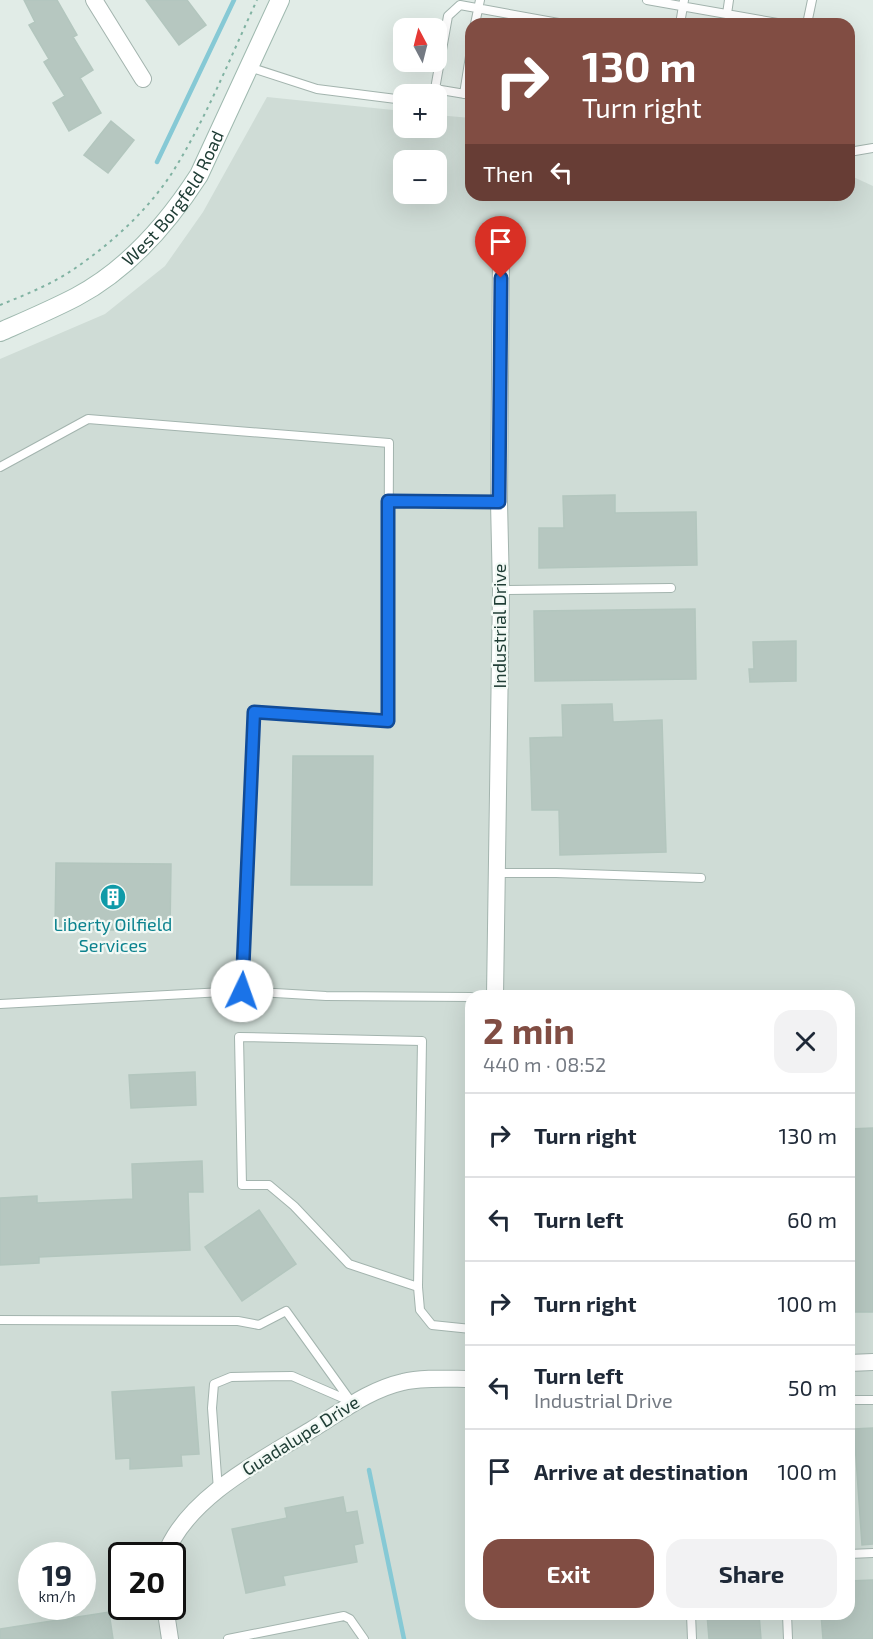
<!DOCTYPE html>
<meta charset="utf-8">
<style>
body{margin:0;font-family:"Exo 2",sans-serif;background:#f2f2f3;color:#1f2937;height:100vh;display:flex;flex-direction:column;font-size:22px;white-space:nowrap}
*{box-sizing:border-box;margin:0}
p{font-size:20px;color:#747a83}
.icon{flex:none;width:33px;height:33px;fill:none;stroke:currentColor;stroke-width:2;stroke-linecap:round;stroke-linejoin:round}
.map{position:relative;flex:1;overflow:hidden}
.details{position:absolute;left:465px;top:990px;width:390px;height:630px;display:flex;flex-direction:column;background:#fff;border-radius:18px;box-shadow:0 6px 24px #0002}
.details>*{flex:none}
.top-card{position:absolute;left:465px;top:18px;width:390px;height:183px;border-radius:18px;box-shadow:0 6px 24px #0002;background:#814d43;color:#fff;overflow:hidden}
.needle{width:39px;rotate:353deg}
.fabs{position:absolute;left:393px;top:18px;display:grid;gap:12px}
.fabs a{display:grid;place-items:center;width:54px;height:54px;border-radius:12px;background:#fff;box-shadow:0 6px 24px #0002;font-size:30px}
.speed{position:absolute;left:18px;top:1542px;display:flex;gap:12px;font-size:30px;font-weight:700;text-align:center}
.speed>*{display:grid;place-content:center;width:78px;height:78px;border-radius:50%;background:#fff;box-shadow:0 6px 24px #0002;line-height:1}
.speed small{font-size:15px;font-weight:400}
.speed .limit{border:3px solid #111;border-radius:9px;background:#fff;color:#111}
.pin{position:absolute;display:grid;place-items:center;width:51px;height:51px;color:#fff;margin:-62px -26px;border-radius:50% 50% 50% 0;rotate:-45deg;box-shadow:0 0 6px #0007}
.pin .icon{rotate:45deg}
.me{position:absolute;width:66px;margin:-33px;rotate:3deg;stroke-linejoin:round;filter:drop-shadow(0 0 4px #0008)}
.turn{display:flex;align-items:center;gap:21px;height:126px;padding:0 18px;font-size:27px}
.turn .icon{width:78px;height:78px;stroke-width:2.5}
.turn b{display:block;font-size:42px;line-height:51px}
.then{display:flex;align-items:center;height:57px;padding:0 18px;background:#0003;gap:12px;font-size:22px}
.round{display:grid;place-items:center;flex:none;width:63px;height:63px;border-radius:18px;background:#f2f2f3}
.head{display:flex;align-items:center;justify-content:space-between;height:102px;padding:0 18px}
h1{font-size:36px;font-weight:700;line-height:45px;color:#814d43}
.cta{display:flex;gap:12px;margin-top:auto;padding:12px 18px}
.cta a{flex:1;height:69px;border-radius:18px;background:#814d43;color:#fff;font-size:24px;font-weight:700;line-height:69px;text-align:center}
.cta a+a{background:#f2f2f3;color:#1f2937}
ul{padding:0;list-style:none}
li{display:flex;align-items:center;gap:18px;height:84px;padding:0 18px;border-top:2px solid #e0e1e3}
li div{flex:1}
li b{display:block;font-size:22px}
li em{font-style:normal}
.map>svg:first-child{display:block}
.built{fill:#cfdcd6;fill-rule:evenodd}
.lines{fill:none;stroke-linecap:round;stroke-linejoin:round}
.stream{stroke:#86c9d5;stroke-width:4.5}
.building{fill:#b6c7c0;stroke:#b3c6be;stroke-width:1.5}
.lane-casing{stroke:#a3b4ae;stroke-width:10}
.street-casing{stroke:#a3b4ae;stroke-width:18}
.secondary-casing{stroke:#9fb9af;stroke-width:20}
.path{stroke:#80b2a2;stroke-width:2;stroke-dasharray:3 4.5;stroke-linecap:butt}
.lane{stroke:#fff;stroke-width:8}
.street{stroke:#fff;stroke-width:16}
.secondary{stroke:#fff;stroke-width:18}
.route-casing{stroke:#114b97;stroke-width:15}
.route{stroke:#1a73e8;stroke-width:10}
.labels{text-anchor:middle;stroke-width:4.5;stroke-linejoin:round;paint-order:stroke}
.street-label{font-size:18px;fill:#203e36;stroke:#f2f9f5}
.culture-label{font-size:18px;fill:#0d838f;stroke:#f2f9f5}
</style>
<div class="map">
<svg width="873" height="1639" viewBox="0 0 873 1639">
<rect width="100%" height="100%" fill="#e1ece7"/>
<path class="built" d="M267,97L403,111L404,128H436L437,115L471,118V195H849V175L873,186V1639H0V359L105,314L165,266L203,212ZM404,160H436V194H404ZM471,996H849V1614H471ZM32,1556H82V1606H32ZM122,1556H172V1606H122Z"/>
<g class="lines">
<path class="stream" d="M157,162L234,0
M369,1470L404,1639"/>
</g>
<path class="building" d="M24,0H57L77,35L73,37L93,70L80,78L101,113L69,131L53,103L65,96L44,62L49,59L29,25L35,22Z
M146,0H187L206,25L179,45Z
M111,121L134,140L108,173L84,155Z
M615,495V513L696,512L697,565L539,568V528H564L563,496Z
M695,609L696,679L535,681L534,611Z
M796,641V681L750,682L749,669H754L753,642Z
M612,704L613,722L662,720L666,852L560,855L559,810H532L530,738L563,737L562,705Z
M293,756H373L372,885H291Z
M56,863L171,864L170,931L55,929Z
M195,1072L196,1105L131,1108L129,1075Z
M873,1128V1312H849V1129Z
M202,1161L203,1192H188L190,1250L39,1257V1263L0,1265V1198L37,1196V1203L133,1199L132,1164Z
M259,1210L296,1264L242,1301L205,1247Z
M194,1387L199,1454L181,1455L182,1466L130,1469V1458L116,1459L112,1392Z
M873,1428V1544L862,1545L854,1429Z
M343,1497L346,1513L357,1511L363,1543L354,1545L357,1562L283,1576L285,1585L246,1593L232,1529L287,1518L285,1508Z
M873,1580V1639H823L821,1614H849V1581Z
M109,1612L113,1639H0V1629Z
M707,1614H759L761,1639H709Z"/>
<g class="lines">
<defs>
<path id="lane" d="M647,0L783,24
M727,14L729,0
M475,24L480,0
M680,24L684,0
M807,24L812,0
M249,67L317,89L404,100
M435,89L448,16L460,5L564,24
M425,94L435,89L471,95
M464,94L471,50
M849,152L873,148
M0,467L88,419L389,443L388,721L254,712L242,991L326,996L471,997
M388,501L499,502
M501,590L671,588
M497,873H556L701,878
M0,1004L242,991
M418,1287L349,1264L294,1206L269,1185H242L239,1037L422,1041L418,1287L420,1310L432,1325L471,1329
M0,1320L238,1321L259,1325L286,1311L352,1403
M849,1400H873
M218,1490L212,1408L214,1384L231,1377L292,1376L352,1402
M849,1554L873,1553
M691,1614L692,1639
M787,1614L788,1639
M228,1639L344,1616L350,1619L364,1639"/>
<path id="street" d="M94,0L143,79
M495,996L501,590L499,502L501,255
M849,1363L873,1362
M165,1556C185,1499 261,1460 311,1430C341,1412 368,1390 403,1382C422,1377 451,1379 471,1379
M165,1606L170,1639"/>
<g id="secondary">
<path id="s1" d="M0,332C25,321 51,310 76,297C127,270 168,223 199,175L280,0"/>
</g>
</defs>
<use href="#lane" class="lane-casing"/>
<use href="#street" class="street-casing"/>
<use href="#secondary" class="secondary-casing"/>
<path class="path" d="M0,305C25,295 52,284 74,269C112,243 147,211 172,173C206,119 230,58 257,0"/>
<use href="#lane" class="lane"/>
<use href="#street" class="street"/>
<use href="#secondary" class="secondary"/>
</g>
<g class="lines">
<defs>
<path id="route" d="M242,991L254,712L388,721V501L499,502L501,278"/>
</defs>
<use href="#route" class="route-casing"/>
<use href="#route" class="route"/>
</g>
<defs>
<symbol id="building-disc" viewBox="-11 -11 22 22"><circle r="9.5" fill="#0f9aa8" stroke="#f2f9f5"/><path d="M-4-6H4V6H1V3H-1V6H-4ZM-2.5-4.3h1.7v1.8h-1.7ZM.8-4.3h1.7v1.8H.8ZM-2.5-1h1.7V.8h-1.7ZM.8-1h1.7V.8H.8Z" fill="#fff"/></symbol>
</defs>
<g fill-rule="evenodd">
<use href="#building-disc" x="98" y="882" width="30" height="30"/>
</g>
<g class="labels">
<g class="street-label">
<text dy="6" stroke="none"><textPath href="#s1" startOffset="225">West Borgfeld Road</textPath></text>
<text transform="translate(500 626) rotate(-90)" y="6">Industrial Drive</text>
<text transform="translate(301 1436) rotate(-32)" y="6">Guadalupe Drive</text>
</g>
<g class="culture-label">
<text x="113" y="931">Liberty Oilfield<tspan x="113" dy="21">Services</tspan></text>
</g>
</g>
</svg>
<div class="fabs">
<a><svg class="needle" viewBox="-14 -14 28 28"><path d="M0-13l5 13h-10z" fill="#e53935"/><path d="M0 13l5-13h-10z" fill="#747a83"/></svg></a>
<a>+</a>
<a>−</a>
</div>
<div class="speed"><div>19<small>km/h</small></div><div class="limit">20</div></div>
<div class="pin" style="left:501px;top:278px;background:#d93025"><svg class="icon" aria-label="arrive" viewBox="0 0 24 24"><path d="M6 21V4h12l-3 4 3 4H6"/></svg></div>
<svg class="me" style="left:242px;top:991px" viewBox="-20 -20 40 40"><circle r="19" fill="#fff"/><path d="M0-13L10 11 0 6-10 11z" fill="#1a73e8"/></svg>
<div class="top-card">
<div class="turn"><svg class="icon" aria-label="right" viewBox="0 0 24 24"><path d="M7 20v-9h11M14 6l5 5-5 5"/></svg><div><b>130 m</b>Turn right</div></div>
<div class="then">Then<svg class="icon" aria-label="left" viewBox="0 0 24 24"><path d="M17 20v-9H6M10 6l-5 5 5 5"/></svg></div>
</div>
<section class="details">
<div class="head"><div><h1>2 min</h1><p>440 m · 08:52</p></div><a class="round"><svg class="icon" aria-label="close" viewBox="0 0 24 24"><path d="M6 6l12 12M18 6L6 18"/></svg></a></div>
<ul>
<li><svg class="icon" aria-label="right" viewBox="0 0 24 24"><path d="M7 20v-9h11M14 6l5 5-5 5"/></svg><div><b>Turn right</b></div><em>130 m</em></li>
<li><svg class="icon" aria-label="left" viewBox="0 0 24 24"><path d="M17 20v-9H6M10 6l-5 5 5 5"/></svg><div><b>Turn left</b></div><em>60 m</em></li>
<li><svg class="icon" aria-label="right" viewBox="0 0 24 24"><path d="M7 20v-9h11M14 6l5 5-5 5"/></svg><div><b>Turn right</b></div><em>100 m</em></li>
<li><svg class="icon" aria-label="left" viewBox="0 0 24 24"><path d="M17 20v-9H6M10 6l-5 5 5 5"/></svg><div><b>Turn left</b><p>Industrial Drive</p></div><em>50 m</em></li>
<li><svg class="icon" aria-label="arrive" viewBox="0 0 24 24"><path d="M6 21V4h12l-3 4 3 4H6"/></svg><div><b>Arrive at destination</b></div><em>100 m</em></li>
</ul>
<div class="cta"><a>Exit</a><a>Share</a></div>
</section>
</div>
